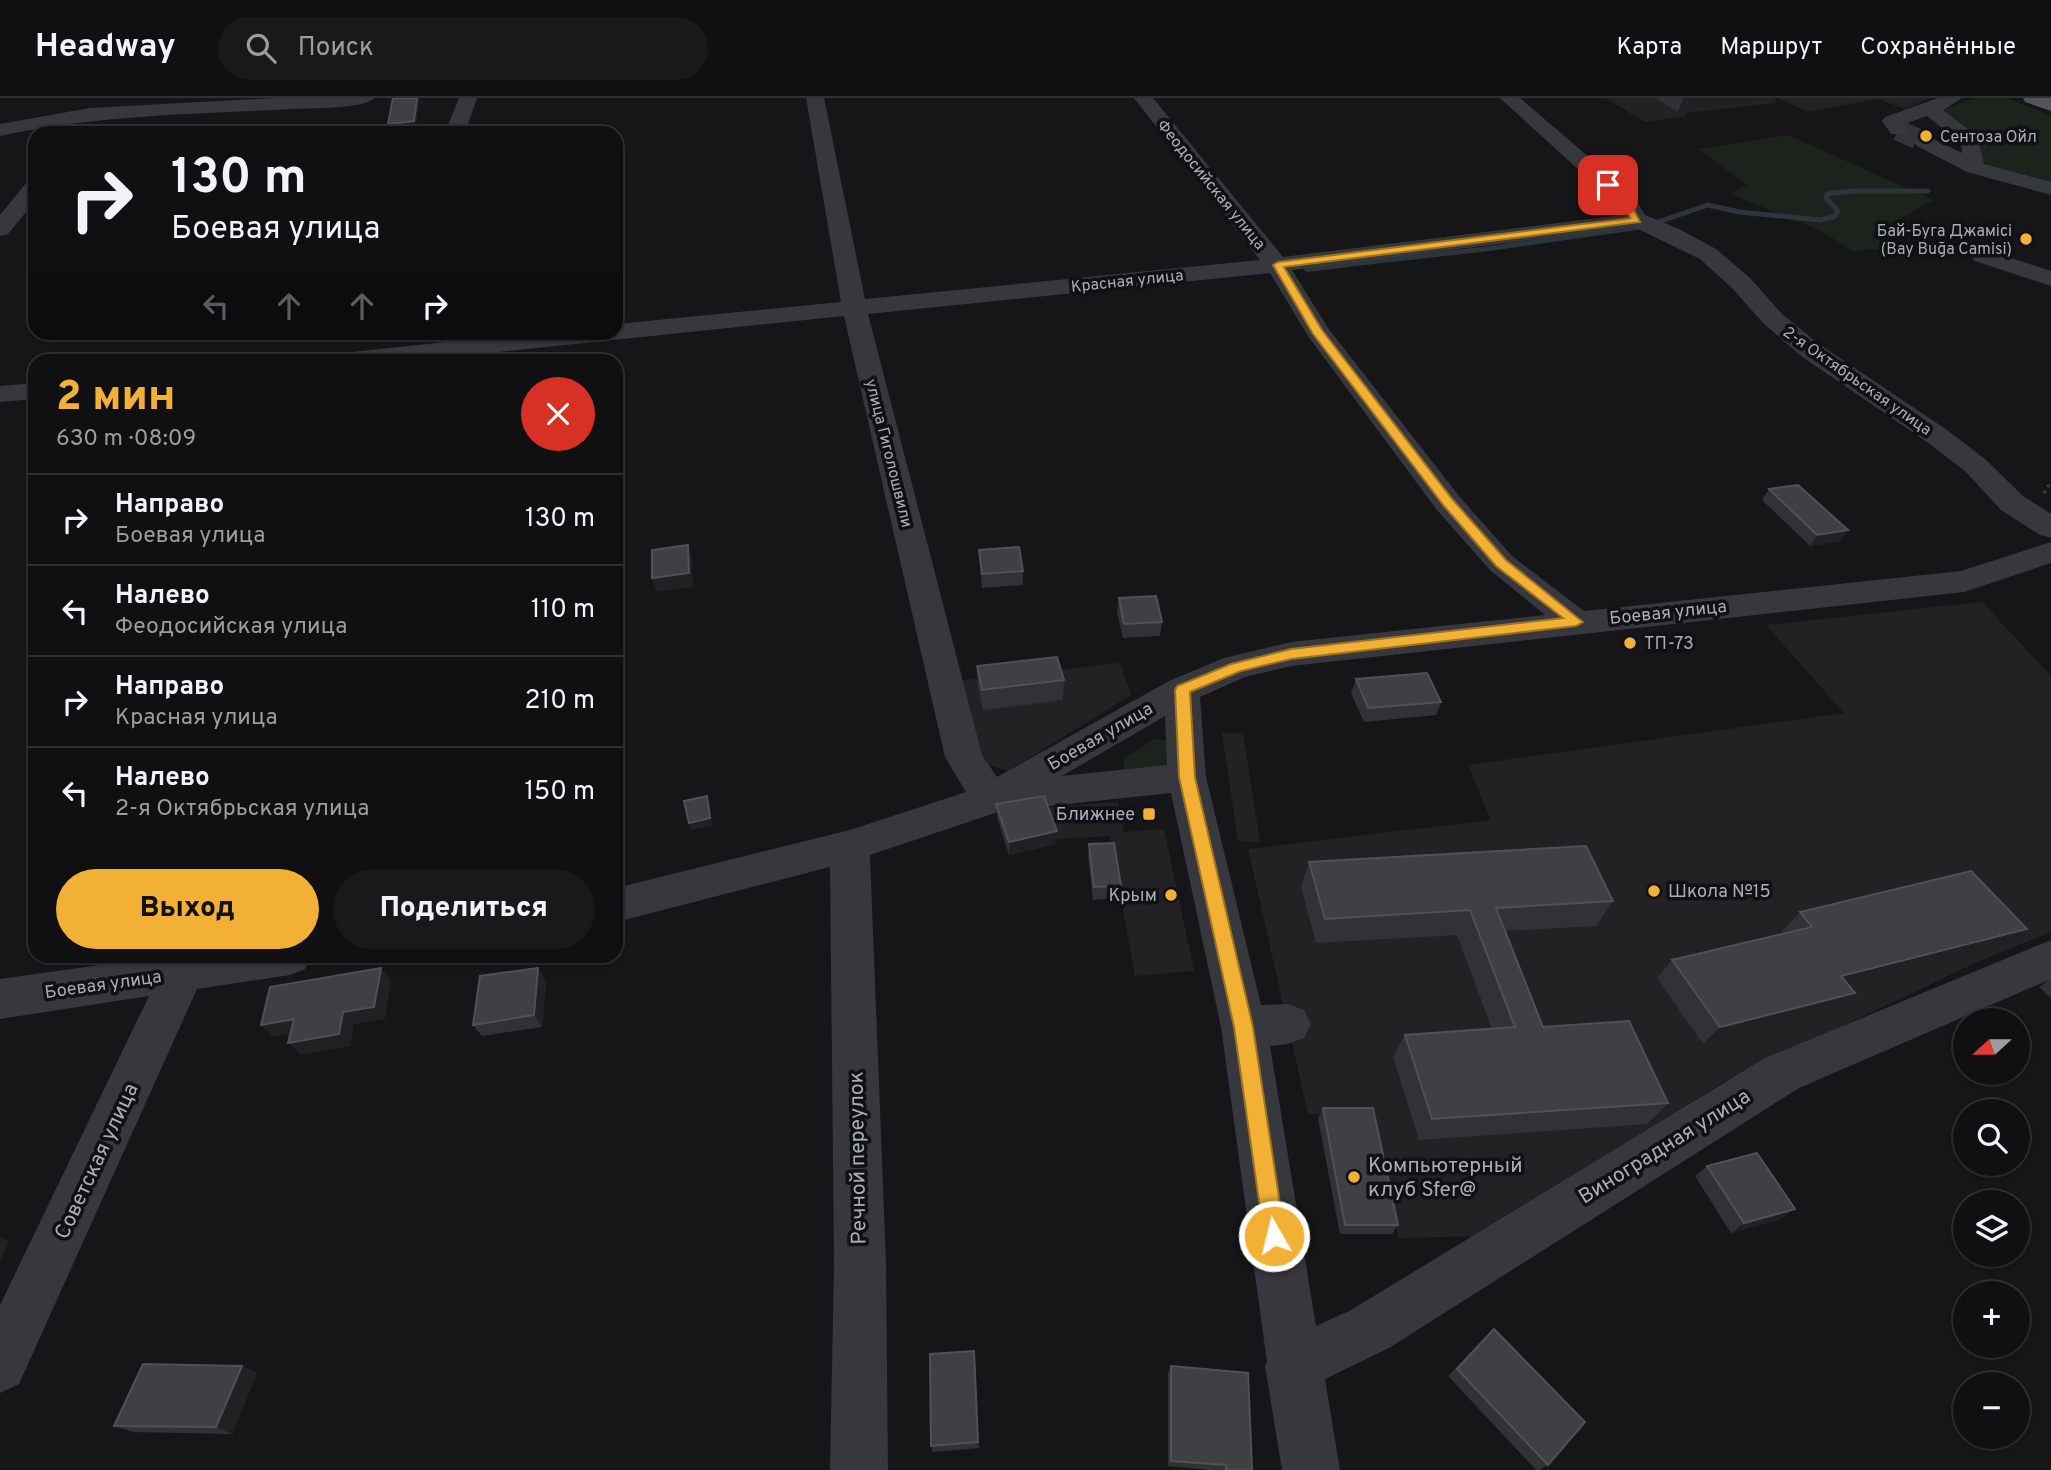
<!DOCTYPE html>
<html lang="ru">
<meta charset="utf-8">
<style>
body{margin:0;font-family:Overpass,sans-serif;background:#19191b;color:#f1f3f6;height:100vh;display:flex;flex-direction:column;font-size:26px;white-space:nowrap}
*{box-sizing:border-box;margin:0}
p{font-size:23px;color:#9c9d9f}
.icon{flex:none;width:38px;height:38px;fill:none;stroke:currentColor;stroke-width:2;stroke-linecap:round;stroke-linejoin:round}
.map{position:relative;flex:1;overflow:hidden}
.side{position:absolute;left:28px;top:256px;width:595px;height:609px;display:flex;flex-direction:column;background:#101012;border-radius:21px;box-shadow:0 2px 5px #0004,0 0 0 2px #303032}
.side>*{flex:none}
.top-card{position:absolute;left:28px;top:28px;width:595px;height:214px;border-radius:21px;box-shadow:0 2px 5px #0004,0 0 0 2px #303032;background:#101012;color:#f1f3f6;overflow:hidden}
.needle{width:46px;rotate:249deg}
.controls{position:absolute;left:1953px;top:910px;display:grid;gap:14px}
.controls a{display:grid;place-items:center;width:77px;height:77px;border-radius:50%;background:#101012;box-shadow:0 2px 5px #0004,0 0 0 2px #303032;font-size:35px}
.pin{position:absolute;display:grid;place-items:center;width:60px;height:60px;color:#fff;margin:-30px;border-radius:14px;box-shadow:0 4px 10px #0006}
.me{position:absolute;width:77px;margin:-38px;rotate:352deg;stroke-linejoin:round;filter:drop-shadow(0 0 5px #0008)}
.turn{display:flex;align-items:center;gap:24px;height:147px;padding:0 28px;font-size:32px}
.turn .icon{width:91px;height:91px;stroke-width:2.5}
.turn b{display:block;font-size:49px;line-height:60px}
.lanes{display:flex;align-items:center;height:66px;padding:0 28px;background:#0003;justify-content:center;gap:35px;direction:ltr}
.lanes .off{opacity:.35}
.round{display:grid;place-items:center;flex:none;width:74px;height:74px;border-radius:37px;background:#19191b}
.headline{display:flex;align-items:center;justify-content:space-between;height:119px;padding:0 28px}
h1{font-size:42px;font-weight:800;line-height:52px;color:#f2b134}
.button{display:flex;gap:14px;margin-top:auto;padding:14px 28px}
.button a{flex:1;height:80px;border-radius:42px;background:#f2b134;color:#111;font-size:28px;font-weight:800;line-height:80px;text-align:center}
.button a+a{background:#19191b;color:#f1f3f6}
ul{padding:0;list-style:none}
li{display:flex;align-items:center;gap:21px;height:91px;padding:0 28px;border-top:2px solid #303032}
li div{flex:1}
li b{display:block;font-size:26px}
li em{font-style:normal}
header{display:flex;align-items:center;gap:42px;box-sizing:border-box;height:98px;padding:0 35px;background:#101012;border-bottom:2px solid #303032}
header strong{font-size:33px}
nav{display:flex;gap:38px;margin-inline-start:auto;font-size:24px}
.search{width:490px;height:63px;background:#19191b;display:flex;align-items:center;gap:18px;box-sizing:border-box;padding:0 24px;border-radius:38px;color:#9c9d9f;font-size:26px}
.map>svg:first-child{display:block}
.built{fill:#222225}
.green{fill:#1c231d}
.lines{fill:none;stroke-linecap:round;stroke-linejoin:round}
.stream-far1{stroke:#2c353c;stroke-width:5}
.stream{stroke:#2c353c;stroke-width:6}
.minor-tunnel{stroke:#333438;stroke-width:21;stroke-dasharray:21 10;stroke-linecap:butt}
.path{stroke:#3d3f44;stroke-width:3.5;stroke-dasharray:2.5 4.5;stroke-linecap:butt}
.minor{fill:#37383d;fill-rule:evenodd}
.major{fill:#53555c;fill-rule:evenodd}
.wall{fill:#323236}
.shaded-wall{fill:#212124}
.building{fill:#3f3f44;stroke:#4f5156;stroke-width:2}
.route{fill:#f2b134;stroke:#9d7322;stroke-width:2}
.poi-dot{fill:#f2b134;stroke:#111113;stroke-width:2.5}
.labels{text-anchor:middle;stroke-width:7;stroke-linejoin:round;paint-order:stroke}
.far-poi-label{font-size:16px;fill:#a8adb8;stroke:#111113;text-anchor:start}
.far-street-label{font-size:16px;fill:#a8adb8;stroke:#111113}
.street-label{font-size:18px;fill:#a8adb8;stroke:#111113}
.poi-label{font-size:18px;fill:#a8adb8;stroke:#111113;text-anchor:start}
.near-street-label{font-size:21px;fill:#a8adb8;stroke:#111113}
.near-poi-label{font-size:21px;fill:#a8adb8;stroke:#111113;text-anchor:start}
</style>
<header>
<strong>Headway</strong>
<div class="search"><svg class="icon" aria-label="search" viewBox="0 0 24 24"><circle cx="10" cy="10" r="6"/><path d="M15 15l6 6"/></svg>Поиск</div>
<nav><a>Карта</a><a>Маршрут</a><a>Сохранённые</a></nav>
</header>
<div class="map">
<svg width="2051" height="1372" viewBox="0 0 2051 1372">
<rect width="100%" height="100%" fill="#161618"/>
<path class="built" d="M1605,0H1769L1778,5L1686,15V18L1645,24Z
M1778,0H1931L1904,11L1879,1L1808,14Z
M1982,504L2051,578V834L1984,861L1722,985L1489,1138L1399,1140L1370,1016H1308L1248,751L1491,722L1468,667L1844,615L1766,527Z
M1120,565L1131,597L1008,673L983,665L957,583Z
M1222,635H1243L1260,744L1238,743Z
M1118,704L1124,734L1164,731L1194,873L1135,878L1110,738L1055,741L1050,709Z"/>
<path class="green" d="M1976,0H2005L2051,17V87L1999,75L1977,58L1944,11Z
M1788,37L1933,102L1871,137L1890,150L1853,153L1821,133L1731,96L1747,87L1699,51Z
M1154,641L1168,642L1182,669L1134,678L1123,671L1124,661Z"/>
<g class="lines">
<path class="stream-far1" d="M1655,125L1708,107L1739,114L1820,122L1834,119L1838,113L1826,100L1827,96L1852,93H1928
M1334,168L1485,151L1640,129"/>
<path class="stream" d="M1307,171L1349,166
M291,262L344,257"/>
<path class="minor-tunnel" d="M1898,32L1924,44"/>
<path class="path" d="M2044,395L2051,384"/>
<path class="minor" d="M275,0H374C366,11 308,10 292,11C193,16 97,17 0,38V26L90,10Z
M459,0H477L465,35H445Z
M806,0H824L865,201L1260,162L1134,0H1153L1283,159L1622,117L1615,105L1500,0H1520L1632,96L1645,117L1679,131L1716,151L1750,180L1782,216L1819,246L1947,332L1985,361L2023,398L2051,416V440L2040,437L2001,412L1965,373L1927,344L1801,258L1764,226L1732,190L1700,161L1634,129L1292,172L1328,230L1459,398L1512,458L1584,513L1961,473L2051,444V465L1964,494L1291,568L1245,579L1200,599L1206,679L1261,907L1288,906L1304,912L1311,926L1304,940L1288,946L1270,948L1316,1228L1351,1212L1765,960L2051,842V881L1799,990L1389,1250L1325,1281L1340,1372H1282L1265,1268L1267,1264L1221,929L1171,695L1001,713L870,757L886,1165L888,1372H830L834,1165L830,769L616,824V790L850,732L966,694L945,659L844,218L422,262H340L344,256L353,254L538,234H616V226L841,204ZM1270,175L1308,238L1437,412L1490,472L1545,517L1291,544L1224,560L1169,583L997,679L982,657L868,216ZM1165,618L1167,667L1062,678Z
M1938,0H1962L1943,12L1978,39L1984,66L2051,84V97L1967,74L1917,48L1914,44L1917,40H1931L1962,55L1961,45L1927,18L1904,26L1908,32L1905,36H1891L1882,23L1885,19Z
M35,83V103L8,136L0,138V117L27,84Z
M1983,151L2051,173V188L1975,163L1971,158L1975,153Z
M35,285V301L0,304V288Z
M164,858H312L305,871L290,877L197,891L19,1286L0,1295V1207L149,898L0,921V881Z"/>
<path class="major" d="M2023,0H2051V13L2025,4Z"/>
</g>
<path class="wall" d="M1656,0H1776L1775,3L1678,14Z
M1769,391L1848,432L1840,443L1810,448L1762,402Z
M979,452L1023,473V487L982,490Z
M1119,500L1162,524L1160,538L1123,540L1117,514Z
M977,568L1064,582L1063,602L983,612L978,588Z
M1356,581L1441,604L1436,617L1364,624L1351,595Z
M996,706L1056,746L1009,757L997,719Z
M1089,746L1121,788L1119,800L1093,802L1088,759Z
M1309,764L1613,803L1596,828L1505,833L1543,929L1668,1005L1647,1026L1419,1042L1393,959L1405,937L1492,931L1457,837L1316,845L1301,789Z
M1800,814L2004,849L1849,889L1855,895L1835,913L1703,946L1657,880L1672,862L1784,835L1782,833Z
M2051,880V900L2039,889Z
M546,882L542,929L482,938L473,927Z
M1323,1010L1398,1127L1392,1136H1340L1318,1021Z
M1707,1068L1781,1121L1731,1135L1695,1078Z
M1494,1231L1548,1367L1539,1372H1536L1448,1278L1485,1239Z
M975,1260L979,1350L933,1354L931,1348Z
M242,1268L257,1275L232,1336L133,1334L114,1328Z
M1171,1268L1252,1372H1210L1168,1368V1275Z"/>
<path class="shaded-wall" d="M417,0H420L416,29L391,32L388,26Z
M1683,0H1776L1775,3L1678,14Z
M1848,432L1840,443L1810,448L1817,437Z
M688,447L692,461L693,489L656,494L652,480Z
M707,698L713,727L691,732L689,725Z
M1057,733L1056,746L1009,757V744Z
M2027,831L2004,849L1822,896L1841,878Z
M381,870L391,882L385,921L354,926L350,948L301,957L288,945Z
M538,870L546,882L542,929L534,917Z
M1855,895L1835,913L1703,946L1720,929Z
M294,921L305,933L273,939L261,927Z
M1795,1111L1781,1121L1731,1135L1744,1125Z
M0,1139L9,1143L0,1165Z
M974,1253L975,1260L979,1350L978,1344Z
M242,1268L257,1275L232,1336L216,1329Z"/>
<path class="building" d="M393,0H417L414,23L388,26Z
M1798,387L1848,432L1817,437L1769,391Z
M688,447L689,475L652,480V452Z
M1019,449L1023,473L982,476L979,452Z
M1156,498L1162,524L1124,526L1119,500Z
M1057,559L1064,582L982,592L977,568Z
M1427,575L1441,604L1368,610L1356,581Z
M707,698L710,720L689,725L684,703Z
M1044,698L1057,733L1009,744L996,706Z
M1114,745L1121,788L1094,789L1089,746Z
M1586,748L1613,803L1496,810L1543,929L1629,923L1668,1005L1432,1021L1405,937L1515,929L1470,812L1325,821L1309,764Z
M1971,773L2027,831L1841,878L1855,895L1720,929L1672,862L1812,829L1800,814Z
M381,870L374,909L343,914L339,936L288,945L294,921L261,927L270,889Z
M538,870L534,917L473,927L480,878Z
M1323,1010H1373L1398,1127H1345Z
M1757,1055L1795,1111L1744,1125L1707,1068Z
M1494,1231L1585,1324L1548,1367L1457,1271Z
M974,1253L978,1344L931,1348L930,1256Z
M143,1266L242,1268L216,1329L114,1328Z
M1171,1268L1248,1275L1252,1372H1226V1367L1171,1363Z"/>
<path class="route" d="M1608,85L1628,99L1640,124L1284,169L1322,232L1453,402L1506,462L1583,524L1576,528L1291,561L1241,573L1190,594L1195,679L1253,929L1285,1138L1282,1145L1274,1148L1267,1145L1264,1138L1234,929L1179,679L1175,592L1177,588L1231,566L1291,551L1563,520L1496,468L1444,408L1313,236L1273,167L1278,164L1630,120L1621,103L1603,87Z"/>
<g class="poi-dot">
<circle cx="1926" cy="38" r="7"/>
<circle cx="2026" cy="141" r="7"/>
<circle cx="1630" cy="545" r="7"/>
<rect x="1142" y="709" width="14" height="14" rx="3.5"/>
<circle cx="1654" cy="793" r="7"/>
<circle cx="1171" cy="797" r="7"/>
<circle cx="1354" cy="1079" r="7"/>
</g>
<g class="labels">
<g class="far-poi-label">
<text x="1940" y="44">Сентоза Ойл</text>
<text x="2012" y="138" text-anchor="end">Бай-Буга Джамісі<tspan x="2012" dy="18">(Bay Buğa Camisi)</tspan></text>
</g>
<g class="far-street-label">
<text transform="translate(1212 86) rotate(51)" y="6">Феодосийская улица</text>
<text transform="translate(1127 182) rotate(-6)" y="6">Красная улица</text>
<text transform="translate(1858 282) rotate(35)" y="6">2-я Октябрьская улица</text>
<text transform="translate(890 355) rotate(76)" y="6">улица Гиголошвили</text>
</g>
<g class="street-label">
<text transform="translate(1668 514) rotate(-6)" y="6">Боевая улица</text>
<text transform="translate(1100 638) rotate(-30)" y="6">Боевая улица</text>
<text transform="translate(103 886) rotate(-8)" y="6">Боевая улица</text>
</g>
<g class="poi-label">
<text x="1644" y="551">ТП-73</text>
<text x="1135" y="722" text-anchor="end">Ближнее</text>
<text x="1668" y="799">Школа №15</text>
<text x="1157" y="803" text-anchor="end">Крым</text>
</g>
<g class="near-street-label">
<text transform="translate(1664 1048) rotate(-32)" y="7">Виноградная улица</text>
<text transform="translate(857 1060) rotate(-91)" y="7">Речной переулок</text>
<text transform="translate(96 1063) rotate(-65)" y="7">Советская улица</text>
</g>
<g class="near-poi-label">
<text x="1368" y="1074">Компьютерный<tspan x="1368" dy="24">клуб Sfer@</tspan></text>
</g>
</g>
</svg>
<div class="controls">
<a><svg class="needle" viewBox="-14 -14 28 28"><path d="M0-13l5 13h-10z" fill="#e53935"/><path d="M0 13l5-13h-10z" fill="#9c9d9f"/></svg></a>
<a><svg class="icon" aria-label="search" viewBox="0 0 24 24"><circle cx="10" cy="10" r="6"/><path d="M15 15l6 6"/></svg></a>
<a><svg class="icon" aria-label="layers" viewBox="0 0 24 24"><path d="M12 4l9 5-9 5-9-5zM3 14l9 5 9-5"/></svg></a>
<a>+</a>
<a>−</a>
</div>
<div class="pin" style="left:1608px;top:87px;background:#d93025"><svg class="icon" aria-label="arrive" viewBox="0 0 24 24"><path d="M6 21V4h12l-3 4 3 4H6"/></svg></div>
<svg class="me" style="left:1274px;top:1138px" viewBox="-20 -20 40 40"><circle r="17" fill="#f2b134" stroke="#fff" stroke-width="3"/><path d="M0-11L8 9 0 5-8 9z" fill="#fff"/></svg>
<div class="top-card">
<div class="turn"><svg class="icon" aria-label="right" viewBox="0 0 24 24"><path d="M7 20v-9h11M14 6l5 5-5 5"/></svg><div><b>130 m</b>Боевая улица</div></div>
<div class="lanes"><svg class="icon off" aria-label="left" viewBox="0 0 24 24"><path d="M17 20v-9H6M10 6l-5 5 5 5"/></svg><svg class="icon off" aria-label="ahead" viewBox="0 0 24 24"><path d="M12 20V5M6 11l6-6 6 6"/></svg><svg class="icon off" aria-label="ahead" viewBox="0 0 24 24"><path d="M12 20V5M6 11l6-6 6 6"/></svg><svg class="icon" aria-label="right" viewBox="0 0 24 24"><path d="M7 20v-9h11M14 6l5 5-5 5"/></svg></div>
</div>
<section class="side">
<div class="headline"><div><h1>2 мин</h1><p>630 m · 08:09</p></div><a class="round" style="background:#d93025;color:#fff"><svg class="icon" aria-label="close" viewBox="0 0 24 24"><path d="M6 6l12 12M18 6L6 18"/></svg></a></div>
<ul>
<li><svg class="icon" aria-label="right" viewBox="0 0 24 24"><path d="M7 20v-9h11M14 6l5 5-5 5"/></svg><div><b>Направо</b><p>Боевая улица</p></div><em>130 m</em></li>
<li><svg class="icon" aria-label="left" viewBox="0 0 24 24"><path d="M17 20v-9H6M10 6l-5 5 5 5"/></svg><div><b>Налево</b><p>Феодосийская улица</p></div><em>110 m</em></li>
<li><svg class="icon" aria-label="right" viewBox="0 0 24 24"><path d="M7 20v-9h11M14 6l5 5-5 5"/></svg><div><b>Направо</b><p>Красная улица</p></div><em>210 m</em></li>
<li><svg class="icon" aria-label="left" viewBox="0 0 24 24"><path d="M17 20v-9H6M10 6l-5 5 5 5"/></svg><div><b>Налево</b><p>2-я Октябрьская улица</p></div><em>150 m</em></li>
</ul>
<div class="button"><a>Выход</a><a>Поделиться</a></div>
</section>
</div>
